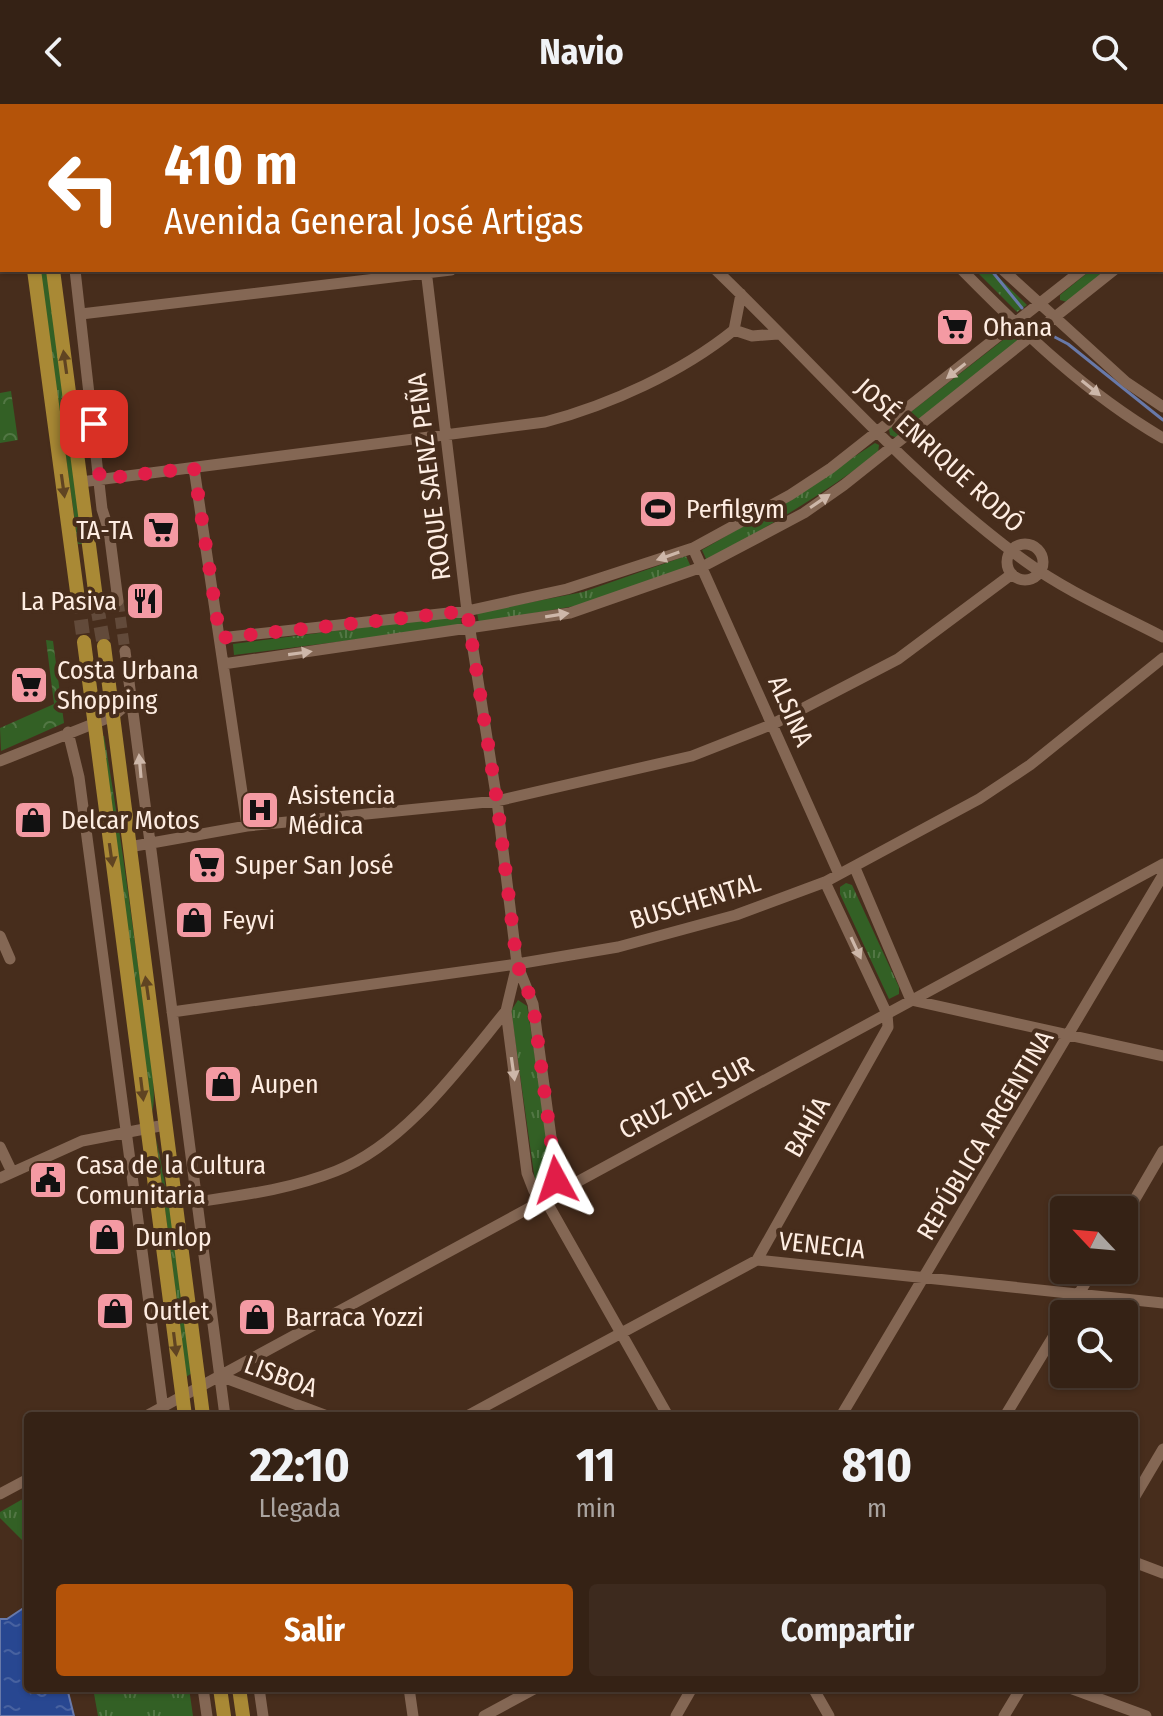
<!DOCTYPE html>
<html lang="es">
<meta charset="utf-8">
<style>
body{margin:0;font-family:"Fira Sans Condensed",sans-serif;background:#3d2a1e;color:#f1f3f6;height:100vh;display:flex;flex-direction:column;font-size:30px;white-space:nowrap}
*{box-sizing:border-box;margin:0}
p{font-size:26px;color:#aaa4a0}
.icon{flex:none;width:44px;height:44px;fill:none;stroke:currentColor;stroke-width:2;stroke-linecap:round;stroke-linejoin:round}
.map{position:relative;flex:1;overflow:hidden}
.details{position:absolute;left:24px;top:1308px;width:1114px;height:280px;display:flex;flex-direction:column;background:#352215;border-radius:8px;box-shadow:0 2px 6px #0004,0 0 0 2px #4f3f34}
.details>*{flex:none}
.hud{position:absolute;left:0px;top:0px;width:1164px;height:168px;box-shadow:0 2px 6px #0004,0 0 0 2px #4f3f34;background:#b45309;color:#fff;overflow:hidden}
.needle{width:52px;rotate:296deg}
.fabs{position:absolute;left:1050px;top:1092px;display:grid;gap:16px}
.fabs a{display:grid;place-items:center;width:88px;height:88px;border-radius:8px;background:#352215;box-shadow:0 2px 6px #0004,0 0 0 2px #4f3f34;font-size:40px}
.pin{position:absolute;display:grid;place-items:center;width:68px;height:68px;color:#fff;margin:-34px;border-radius:16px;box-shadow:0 4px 12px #0006}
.me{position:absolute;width:88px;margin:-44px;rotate:355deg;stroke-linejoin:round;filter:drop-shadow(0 0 6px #0008)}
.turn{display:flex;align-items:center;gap:28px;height:168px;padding:0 32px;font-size:36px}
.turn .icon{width:104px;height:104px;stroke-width:2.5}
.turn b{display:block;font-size:56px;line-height:68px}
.eta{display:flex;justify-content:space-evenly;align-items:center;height:136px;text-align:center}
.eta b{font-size:48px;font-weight:700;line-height:56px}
.button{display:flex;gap:16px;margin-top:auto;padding:16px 32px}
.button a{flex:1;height:92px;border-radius:8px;background:#b45309;color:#fff;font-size:32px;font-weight:700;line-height:92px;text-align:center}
.button a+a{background:#3d2a1e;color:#f1f3f6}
header{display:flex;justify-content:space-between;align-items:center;height:104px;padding:0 32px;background:#352215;font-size:36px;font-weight:700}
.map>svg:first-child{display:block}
.grass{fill:url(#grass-tufts)}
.park{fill:url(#park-crowns)}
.water{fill:url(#water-ripples);stroke:#6879a9;stroke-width:2}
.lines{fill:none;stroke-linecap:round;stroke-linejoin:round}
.stream{stroke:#6879a9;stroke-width:3}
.minor-tunnel{stroke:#624a3a;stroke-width:11;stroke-dasharray:11 5.5;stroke-linecap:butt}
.major-tunnel{stroke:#624a3a;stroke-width:14;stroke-dasharray:14 7;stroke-linecap:butt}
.minor{stroke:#846754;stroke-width:11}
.major{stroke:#a98935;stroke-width:14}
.oneway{fill:#604422}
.oneway2{fill:#cdb7a9}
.route{stroke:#e11d48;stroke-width:14;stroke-dasharray:0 25.2}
.labels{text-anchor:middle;stroke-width:8;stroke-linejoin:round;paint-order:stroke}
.poi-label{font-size:26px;fill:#feede2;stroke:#472d1c;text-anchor:start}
.street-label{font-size:26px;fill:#feede2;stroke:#472d1c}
</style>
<header><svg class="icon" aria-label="back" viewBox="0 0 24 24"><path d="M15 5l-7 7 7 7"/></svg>Navio<svg class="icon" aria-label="search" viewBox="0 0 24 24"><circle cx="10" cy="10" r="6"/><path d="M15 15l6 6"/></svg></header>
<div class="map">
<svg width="1163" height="1612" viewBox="0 0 1163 1612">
<defs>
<pattern id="grass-tufts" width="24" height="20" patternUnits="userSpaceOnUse" patternTransform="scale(2)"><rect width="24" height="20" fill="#336025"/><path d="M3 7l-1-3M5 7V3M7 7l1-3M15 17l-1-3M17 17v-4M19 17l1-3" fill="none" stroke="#527744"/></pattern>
<pattern id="park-crowns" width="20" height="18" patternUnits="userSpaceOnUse" patternTransform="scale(2)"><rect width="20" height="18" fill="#336025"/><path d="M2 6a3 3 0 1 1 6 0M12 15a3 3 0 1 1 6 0" fill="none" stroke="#527744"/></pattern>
<pattern id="water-ripples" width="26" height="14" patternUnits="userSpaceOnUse" patternTransform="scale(2)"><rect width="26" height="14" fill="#284791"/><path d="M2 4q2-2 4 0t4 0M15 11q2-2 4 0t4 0" fill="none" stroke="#4862a0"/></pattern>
</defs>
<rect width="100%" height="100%" fill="#472d1c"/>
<path class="grass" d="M40,166H46L53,202L84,440H78Z
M975,166H991L1027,201L1017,208Z
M1091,166H1106L1067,198L1060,196V191Z
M1012,229L1018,237L897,334L890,331L889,325Z
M875,339L879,341L878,349C824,390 767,423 707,457L702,446L790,395Z
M686,452L691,463L586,500L479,519L477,509L583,488Z
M460,511L462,522L234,551L233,540Z
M100,632H104C120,724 132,818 145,911C148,932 158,990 152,1008Z
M846,779L852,781L899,883V890L889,895L840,790V783Z
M518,896L527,902L553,1069L542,1080L535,1077L511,907Z
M156,1033L172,1116L192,1269L186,1273Z
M28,1392V1442L0,1414V1408Z
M93,1584H189L193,1612H98Z"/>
<path class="park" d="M11,287L18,336L0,339V289Z
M46,536L53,537L64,619L1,647L0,624L54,600Z"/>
<path class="water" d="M28,1501V1584H67L74,1612H0V1515H7Z"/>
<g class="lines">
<path class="stream" d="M817,0L819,2
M991,166L1022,204
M1049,230L1068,240L1163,316"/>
<path class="minor-tunnel" d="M118,497L125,547"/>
<path class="major-tunnel" d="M78,495L84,538
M97,502L104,542"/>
<path class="minor" d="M55,0V2
M395,0V2
M796,0L798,2
M835,0L837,2
M1083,0L1086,2
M86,2L94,0
M767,2L770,0
M1162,76L1163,77
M1162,101L1163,100
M1162,126H1163
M75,166L102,405L109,427L118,497
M426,166L467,507L497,697L517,860L533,900L554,1055L556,1076L546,1092
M716,166C818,264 910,373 1025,457C1067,488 1117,509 1163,533
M962,166C1023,228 1087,290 1163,334
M1003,166L1126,278L1163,303
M741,190L734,226L752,232L778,230
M81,210L451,166
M194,364L247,722
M81,378L545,318C610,301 682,268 734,226
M1007 458a18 18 0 1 1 36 0a18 18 0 1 1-36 0Z
M693,444L838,768
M220,534L467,507L567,485L693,444L790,391L831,364L1082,166
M125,547L225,1312
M223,560L570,509L702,463L804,409L844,381L1114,166
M68,628L79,673L164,1312
M0,657L113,612L126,601L128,589
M129,743L247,722L497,697L692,652L773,620L898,555L1012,470
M855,764L911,896L1163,952
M0,832L10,855
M517,861L506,907L527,1069L534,1087L545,1095L668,1312
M172,908L517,860L618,843L736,811L825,778L979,695L1030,661L1163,554
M0,1043L12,1068
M0,1074L82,1037L165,1021
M197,1098C244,1091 291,1085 336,1067C405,1040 460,963 506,907
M1124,1114L1163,1047
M757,1156L888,923L887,910L825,778
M1067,1210L1093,1166
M220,1272L327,1312
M146,1312L1163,760
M467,1312L757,1156L1163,1199
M841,1312L1163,771
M1005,1312L1064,1215
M0,1390L28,1375
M1134,1394L1163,1345
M1134,1458L1163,1469
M203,1584L207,1612
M259,1584L263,1612
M409,1584L413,1612
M813,1584L829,1612
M1070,1584L1146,1612
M484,1612L536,1584
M676,1612L692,1584
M1004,1612L1021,1584"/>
<path class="major" d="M13,0V2
M31,0V2
M34,166L78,495
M53,166L97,502
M84,538L185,1312
M104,542L203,1312
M220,1584L224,1612
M239,1584L243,1612"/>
</g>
<defs><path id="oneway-solid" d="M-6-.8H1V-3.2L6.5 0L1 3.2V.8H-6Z" transform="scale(2)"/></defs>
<g class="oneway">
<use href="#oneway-solid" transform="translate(65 258) rotate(-98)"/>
<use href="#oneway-solid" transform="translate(63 382) rotate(82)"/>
<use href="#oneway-solid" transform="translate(111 751) rotate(82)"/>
<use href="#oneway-solid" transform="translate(147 884) rotate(-98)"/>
<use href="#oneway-solid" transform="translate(142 985) rotate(83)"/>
<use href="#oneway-solid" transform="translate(175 1240) rotate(83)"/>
</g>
<g class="oneway2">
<use href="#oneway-solid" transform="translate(956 267) rotate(142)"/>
<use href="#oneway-solid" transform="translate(1091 284) rotate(39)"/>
<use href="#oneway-solid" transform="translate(820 397) rotate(-34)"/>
<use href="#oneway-solid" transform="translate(668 452) rotate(161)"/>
<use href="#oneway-solid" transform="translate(557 511) rotate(-9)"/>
<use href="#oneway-solid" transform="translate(300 549) rotate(-8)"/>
<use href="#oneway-solid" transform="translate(140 662) rotate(-95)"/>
<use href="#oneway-solid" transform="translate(856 844) rotate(65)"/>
<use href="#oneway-solid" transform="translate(513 965) rotate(82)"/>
</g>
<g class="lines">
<path class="route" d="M94,320L100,375L194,364L220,534L467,507L497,697L517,860L533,900L556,1076"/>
</g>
<defs>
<symbol id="supermarket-square" viewBox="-11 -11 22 22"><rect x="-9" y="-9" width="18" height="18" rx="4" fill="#f49aa3" stroke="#472d1c"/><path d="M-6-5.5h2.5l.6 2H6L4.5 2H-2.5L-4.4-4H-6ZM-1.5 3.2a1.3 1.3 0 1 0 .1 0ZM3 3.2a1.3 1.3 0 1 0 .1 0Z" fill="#111"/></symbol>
<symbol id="stadium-square" viewBox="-11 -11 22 22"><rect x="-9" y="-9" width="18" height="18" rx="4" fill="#f49aa3" stroke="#472d1c"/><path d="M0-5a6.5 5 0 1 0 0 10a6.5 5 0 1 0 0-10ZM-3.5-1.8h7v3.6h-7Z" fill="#111"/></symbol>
<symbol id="restaurant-square" viewBox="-11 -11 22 22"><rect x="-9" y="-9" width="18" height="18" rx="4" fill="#f49aa3" stroke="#472d1c"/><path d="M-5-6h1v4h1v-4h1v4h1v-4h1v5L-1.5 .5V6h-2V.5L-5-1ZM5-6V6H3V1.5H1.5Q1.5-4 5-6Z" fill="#111"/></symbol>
<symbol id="hospital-square" viewBox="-11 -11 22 22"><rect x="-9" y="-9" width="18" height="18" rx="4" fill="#f49aa3" stroke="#472d1c"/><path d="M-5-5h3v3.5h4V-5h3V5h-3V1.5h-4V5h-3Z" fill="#111"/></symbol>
<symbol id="shop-square" viewBox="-11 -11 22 22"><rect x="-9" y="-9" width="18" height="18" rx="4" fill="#f49aa3" stroke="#472d1c"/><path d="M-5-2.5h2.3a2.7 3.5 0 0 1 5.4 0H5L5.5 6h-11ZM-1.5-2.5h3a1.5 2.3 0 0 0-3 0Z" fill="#111"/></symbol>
<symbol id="civic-square" viewBox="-11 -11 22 22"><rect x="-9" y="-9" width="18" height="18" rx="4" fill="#f49aa3" stroke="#472d1c"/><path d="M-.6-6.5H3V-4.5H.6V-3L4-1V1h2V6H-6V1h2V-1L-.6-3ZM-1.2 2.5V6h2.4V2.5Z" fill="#111"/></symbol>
</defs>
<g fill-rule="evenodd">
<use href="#supermarket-square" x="933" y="201" width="44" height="44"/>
<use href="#stadium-square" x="636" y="383" width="44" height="44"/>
<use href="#supermarket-square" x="139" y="404" width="44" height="44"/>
<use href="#restaurant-square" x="123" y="475" width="44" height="44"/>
<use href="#supermarket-square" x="7" y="559" width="44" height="44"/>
<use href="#hospital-square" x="238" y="684" width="44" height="44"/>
<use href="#shop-square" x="11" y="694" width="44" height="44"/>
<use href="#supermarket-square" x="185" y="739" width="44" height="44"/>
<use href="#shop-square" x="172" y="794" width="44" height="44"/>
<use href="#shop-square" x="201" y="958" width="44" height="44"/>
<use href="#civic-square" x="26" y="1054" width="44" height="44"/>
<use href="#shop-square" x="85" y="1111" width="44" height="44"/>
<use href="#shop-square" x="93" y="1185" width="44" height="44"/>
<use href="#shop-square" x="235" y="1191" width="44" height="44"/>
</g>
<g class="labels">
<g class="poi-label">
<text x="983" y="232">Ohana</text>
<text x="686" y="414">Perfilgym</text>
<text x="133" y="435" text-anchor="end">TA-TA</text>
<text x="117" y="506" text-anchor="end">La Pasiva</text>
<text x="57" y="575">Costa Urbana<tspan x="57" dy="30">Shopping</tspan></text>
<text x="288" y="700">Asistencia<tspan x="288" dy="30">Médica</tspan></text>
<text x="61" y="725">Delcar Motos</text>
<text x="235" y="770">Super San José</text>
<text x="222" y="825">Feyvi</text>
<text x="251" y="989">Aupen</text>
<text x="76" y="1070">Casa de la Cultura<tspan x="76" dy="30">Comunitaria</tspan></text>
<text x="135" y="1142">Dunlop</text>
<text x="143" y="1216">Outlet</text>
<text x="285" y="1222">Barraca Yozzi</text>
</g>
<g class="street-label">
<text transform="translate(940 351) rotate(42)" y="9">JOSÉ ENRIQUE RODÓ</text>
<text transform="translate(429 373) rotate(-97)" y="9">ROQUE SAENZ PEÑA</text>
<text transform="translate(791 607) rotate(66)" y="9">ALSINA</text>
<text transform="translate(695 797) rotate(-17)" y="9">BUSCHENTAL</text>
<text transform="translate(686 993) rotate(-28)" y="9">CRUZ DEL SUR</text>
<text transform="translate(807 1023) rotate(-60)" y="9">BAHÍA</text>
<text transform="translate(985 1031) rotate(-59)" y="9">REPÚBLICA ARGENTINA</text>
<text transform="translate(822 1141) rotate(6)" y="9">VENECIA</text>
<text transform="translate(281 1272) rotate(20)" y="9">LISBOA</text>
</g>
</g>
</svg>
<div class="fabs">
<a><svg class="needle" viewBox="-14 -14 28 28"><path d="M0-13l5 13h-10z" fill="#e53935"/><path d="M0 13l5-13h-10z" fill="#aaa4a0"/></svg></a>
<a><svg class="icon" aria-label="search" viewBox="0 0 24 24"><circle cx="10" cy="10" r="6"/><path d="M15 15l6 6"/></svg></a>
</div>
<div class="pin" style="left:94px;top:320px;background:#d93025"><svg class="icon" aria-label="arrive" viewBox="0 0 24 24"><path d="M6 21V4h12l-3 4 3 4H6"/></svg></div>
<svg class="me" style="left:556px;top:1076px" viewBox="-20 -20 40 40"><path d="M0-17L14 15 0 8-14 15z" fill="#e11d48" stroke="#fff" stroke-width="4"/></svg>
<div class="hud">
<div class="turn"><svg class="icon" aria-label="left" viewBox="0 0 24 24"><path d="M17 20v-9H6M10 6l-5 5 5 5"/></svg><div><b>410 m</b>Avenida General José Artigas</div></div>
</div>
<section class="details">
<div class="eta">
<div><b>22:10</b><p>Llegada</p></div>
<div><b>11</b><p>min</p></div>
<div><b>810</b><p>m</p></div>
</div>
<div class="button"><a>Salir</a><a>Compartir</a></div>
</section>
</div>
